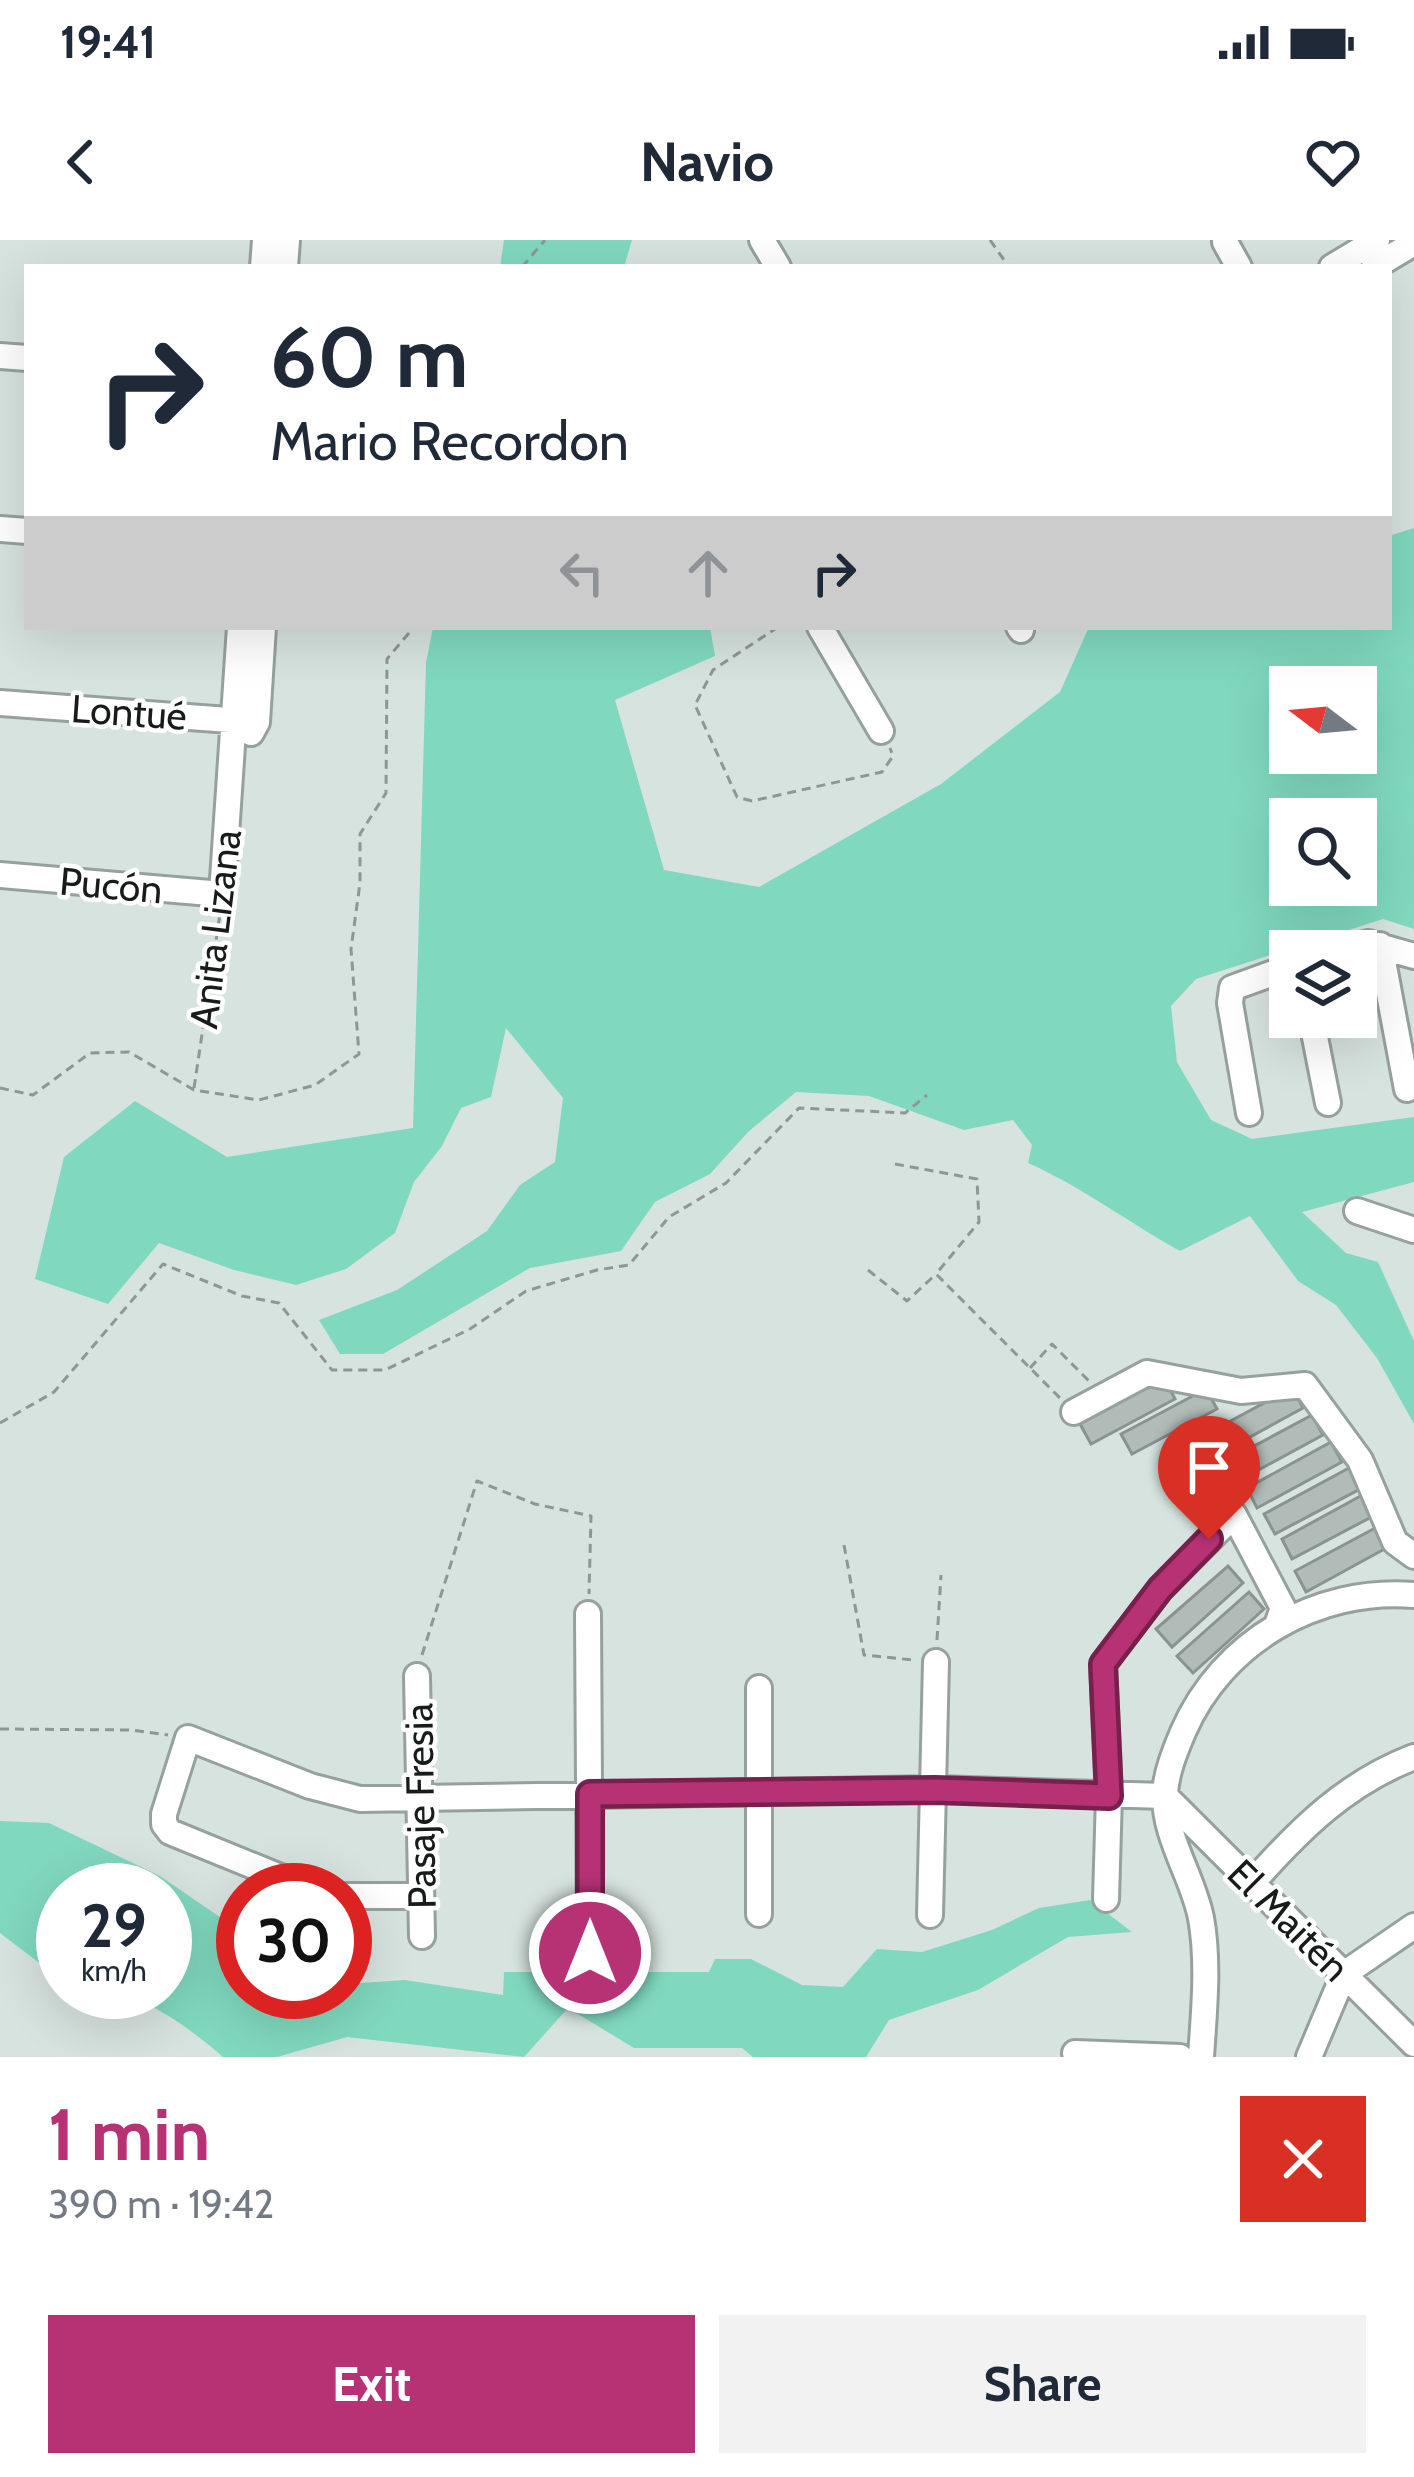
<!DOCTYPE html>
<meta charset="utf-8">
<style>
body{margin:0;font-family:Cabin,sans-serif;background:#f2f2f3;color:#1f2937;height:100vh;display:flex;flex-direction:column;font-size:45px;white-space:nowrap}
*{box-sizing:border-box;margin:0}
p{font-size:39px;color:#747a83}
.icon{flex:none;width:66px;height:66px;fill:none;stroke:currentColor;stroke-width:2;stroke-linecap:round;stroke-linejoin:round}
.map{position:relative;height:1817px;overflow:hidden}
.panel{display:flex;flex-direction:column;background:#fff;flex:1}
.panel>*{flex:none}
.banner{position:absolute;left:24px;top:24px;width:1368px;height:366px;border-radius:0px;box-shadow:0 12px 48px #0002;background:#fff;color:#1f2937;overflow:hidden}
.needle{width:78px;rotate:286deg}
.fabs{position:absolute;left:1269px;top:426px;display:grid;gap:24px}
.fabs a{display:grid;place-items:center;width:108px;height:108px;border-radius:0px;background:#fff;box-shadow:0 12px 48px #0002;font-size:60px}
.speed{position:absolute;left:36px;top:1623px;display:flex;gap:24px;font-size:60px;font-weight:700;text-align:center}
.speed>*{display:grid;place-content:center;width:156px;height:156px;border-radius:50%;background:#fff;box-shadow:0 12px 48px #0002;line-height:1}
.speed small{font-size:30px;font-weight:400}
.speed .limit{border:18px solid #d22;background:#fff;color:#111}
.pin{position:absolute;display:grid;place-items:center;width:102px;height:102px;color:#fff;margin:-123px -51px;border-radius:50% 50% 50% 0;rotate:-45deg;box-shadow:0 0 12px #0007}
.pin .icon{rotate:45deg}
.me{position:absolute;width:132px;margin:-66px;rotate:0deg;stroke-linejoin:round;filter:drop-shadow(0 0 9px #0008)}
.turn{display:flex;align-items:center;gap:42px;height:252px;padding:0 48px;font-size:54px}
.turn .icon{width:156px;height:156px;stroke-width:2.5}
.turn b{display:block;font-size:84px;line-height:102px}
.lanes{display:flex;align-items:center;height:114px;padding:0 48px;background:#0003;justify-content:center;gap:60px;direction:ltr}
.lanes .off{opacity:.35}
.round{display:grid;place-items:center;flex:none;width:126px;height:126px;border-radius:0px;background:#f2f2f3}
.summary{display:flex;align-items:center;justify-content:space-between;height:204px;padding:0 48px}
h1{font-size:72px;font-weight:700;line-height:90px;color:#b73275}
.action{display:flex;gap:24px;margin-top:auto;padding:24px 48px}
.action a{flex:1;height:138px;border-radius:0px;background:#b73275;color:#fff;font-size:48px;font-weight:700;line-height:138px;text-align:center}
.action a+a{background:#f2f2f3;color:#1f2937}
.status{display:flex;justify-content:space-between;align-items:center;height:84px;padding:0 60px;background:#fff;direction:ltr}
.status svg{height:33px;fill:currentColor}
header{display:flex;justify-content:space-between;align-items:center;height:156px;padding:0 48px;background:#fff;font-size:54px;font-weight:700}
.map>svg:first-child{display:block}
.green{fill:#80d8bf;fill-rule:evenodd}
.building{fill:#b1bcb8;stroke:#899390;stroke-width:3}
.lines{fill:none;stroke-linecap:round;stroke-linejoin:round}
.minor-casing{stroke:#96a19d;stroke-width:30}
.path{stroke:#8e9795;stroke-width:3;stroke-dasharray:9 6;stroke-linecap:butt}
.minor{stroke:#fff;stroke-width:24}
.route-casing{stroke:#77204c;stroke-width:30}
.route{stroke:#b73275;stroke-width:21}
.labels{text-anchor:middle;stroke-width:9;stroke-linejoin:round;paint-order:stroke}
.street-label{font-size:39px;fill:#171b1a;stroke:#fff}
</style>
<div class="status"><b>19:41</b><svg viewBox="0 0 49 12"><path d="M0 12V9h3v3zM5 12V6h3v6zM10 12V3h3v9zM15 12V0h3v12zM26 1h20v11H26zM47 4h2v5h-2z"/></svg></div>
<header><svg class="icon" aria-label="back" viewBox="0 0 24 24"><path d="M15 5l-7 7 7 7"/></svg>Navio<svg class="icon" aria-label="heart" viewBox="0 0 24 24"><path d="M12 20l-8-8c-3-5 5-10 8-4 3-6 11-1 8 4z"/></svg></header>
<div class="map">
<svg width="1414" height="1817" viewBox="0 0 1414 1817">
<rect width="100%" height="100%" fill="#d7e3df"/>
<path class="green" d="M504,0H632L624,27H500Z
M1414,288V689L1383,679L1196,739L1171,766L1177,822L1211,880L1252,899L1414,877V942L1302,972L1346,1013L1378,1022L1414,1101V1184L1377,1118L1336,1065L1298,1041L1250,976L1180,1011C1128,982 1082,947 1028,923L1032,905L1013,880L964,890L869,856L796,852L748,892L710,934L655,962L621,1011L530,1028L383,1114H340L319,1080L397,1050L487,991L520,945L555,922L563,858L506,788L491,857L461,868L442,906L414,942L395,993L346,1029L296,1045L234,1030L159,1003L108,1064L35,1039L64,917L135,861L227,917L413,888L426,423L433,387H710L715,416L615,460L664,630L759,647L941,544L1060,452L1089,387H1389V296ZM1290,447H1356V513H1290ZM1356,579V645H1290V579Z
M0,1581L49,1583L160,1636L243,1693V1752H345V1744L405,1740L503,1755L504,1732H709L715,1719H751L802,1745L843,1747L877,1709L922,1712L992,1690L1039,1668L1090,1660L1132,1692L1068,1697L978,1750L889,1780L866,1817H753L742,1808H634L568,1768L524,1817L347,1797L277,1817H223C193,1791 152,1760 113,1752H165V1650H63V1741L0,1693Z"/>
<path class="building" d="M1164,1138L1175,1159L1091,1204L1080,1184Z
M1292,1148L1303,1168L1219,1214L1208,1193Z
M1206,1149L1217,1169L1132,1214L1121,1194Z
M1312,1175L1323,1195L1238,1241L1228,1220Z
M1331,1202L1342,1222L1257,1268L1247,1248Z
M1349,1228L1360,1249L1275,1294L1264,1274Z
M1366,1253L1377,1274L1292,1319L1282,1299Z
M1379,1286L1390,1306L1306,1352L1295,1331Z
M1228,1326L1243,1343L1172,1407L1156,1389Z
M1249,1352L1264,1369L1193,1433L1177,1416Z"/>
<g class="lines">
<defs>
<path id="minor" d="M762,0L778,27
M1225,2L1239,27
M263,27L265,0
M285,27L287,0
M1332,27L1377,0
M1374,27L1414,3
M0,116L27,118
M0,289L27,291
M820,387L881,491
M1019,387L1021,390
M0,463L257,482
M251,493L257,482L263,387
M0,635L222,654L240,387
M1380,705L1407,849
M1342,711L1368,703L1414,716
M1311,777L1328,863
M1249,873L1230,763L1232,748L1290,727
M1357,971L1414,990
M1074,1172L1147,1133L1241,1151L1305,1145L1360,1220L1395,1302L1414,1316
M1190,1220L1234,1275L1283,1368L1277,1385
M588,1374L590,1713
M417,1436L422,1696
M759,1448V1674
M1165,1556L1414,1804
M1252,1643C1300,1589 1346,1543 1414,1517
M312,1650L170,1592L164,1584V1574L188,1498L310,1546L360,1559L935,1549L1165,1556
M345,1656H420
M1106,1659L1109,1555L1103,1424L1160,1349L1234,1275
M930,1675L936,1422
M1075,1813L1180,1817
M1201,1817C1204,1772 1209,1722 1201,1678C1193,1637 1164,1597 1165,1554C1166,1533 1175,1511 1183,1492C1222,1402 1316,1347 1414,1355
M1309,1817L1344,1734L1414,1686"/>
</defs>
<use href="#minor" class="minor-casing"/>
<path class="path" d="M990,0L1009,27
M522,27L545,0
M778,387L713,430L695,465L737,557L752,561L882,532L893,516L890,508
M0,848L33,855L90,813L129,812L194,850L259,860L315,845L359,814L351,709L360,643V594L386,553L387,419L414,387
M194,848L220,674
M895,924L977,939L979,982L936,1034L1060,1158
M868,1030L907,1061L935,1035
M1030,1128L1052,1104L1090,1142
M0,1183L54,1152L163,1024L242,1056L279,1063L332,1130H385L470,1089L526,1051L597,1030L629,1025L669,977L726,943L799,868L905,873L927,855
M844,1305L864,1415L913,1420
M937,1400L941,1335
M422,1415L477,1241L535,1264L591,1276L589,1354
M0,1489L132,1490L168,1495"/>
<use href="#minor" class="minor"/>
</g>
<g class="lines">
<defs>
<path id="route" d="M590,1713V1554L935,1550L1109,1556L1103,1424L1160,1349L1209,1299"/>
</defs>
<use href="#route" class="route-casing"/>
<use href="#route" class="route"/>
</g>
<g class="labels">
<g class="street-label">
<text transform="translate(129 472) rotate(4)" y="14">Lontué</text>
<text transform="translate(111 645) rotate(5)" y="14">Pucón</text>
<text transform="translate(215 689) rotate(-83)" y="14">Anita Lizana</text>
<text transform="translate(420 1566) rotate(-91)" y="14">Pasaje Fresia</text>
<text transform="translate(1289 1680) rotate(45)" y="14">El Maitén</text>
</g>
</g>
</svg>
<div class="fabs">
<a><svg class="needle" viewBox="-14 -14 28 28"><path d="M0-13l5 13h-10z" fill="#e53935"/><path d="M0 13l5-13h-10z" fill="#747a83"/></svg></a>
<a><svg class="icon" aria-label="search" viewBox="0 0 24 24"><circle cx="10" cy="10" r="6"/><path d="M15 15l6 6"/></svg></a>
<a><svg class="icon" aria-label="layers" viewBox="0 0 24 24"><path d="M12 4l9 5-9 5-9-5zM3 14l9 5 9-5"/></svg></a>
</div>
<div class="speed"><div>29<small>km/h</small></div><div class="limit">30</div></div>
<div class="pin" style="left:1209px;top:1299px;background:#d93025"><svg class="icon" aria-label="arrive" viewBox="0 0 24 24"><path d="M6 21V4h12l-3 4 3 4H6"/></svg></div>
<svg class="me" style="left:590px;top:1713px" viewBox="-20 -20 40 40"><circle r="17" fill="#b73275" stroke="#fff" stroke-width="3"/><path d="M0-11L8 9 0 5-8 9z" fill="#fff"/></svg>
<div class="banner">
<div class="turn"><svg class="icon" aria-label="right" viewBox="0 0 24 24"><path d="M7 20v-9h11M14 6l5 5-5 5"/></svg><div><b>60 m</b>Mario Recordon</div></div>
<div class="lanes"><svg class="icon off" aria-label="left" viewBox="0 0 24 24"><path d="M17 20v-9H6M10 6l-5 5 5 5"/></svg><svg class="icon off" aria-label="ahead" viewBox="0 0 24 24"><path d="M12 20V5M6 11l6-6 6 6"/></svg><svg class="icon" aria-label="right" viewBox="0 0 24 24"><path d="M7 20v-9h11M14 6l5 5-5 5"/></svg></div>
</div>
</div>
<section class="panel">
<div class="summary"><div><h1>1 min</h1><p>390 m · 19:42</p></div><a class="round" style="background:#d93025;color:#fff"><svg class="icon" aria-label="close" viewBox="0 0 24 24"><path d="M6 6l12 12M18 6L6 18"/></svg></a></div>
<div class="action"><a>Exit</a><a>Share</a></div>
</section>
